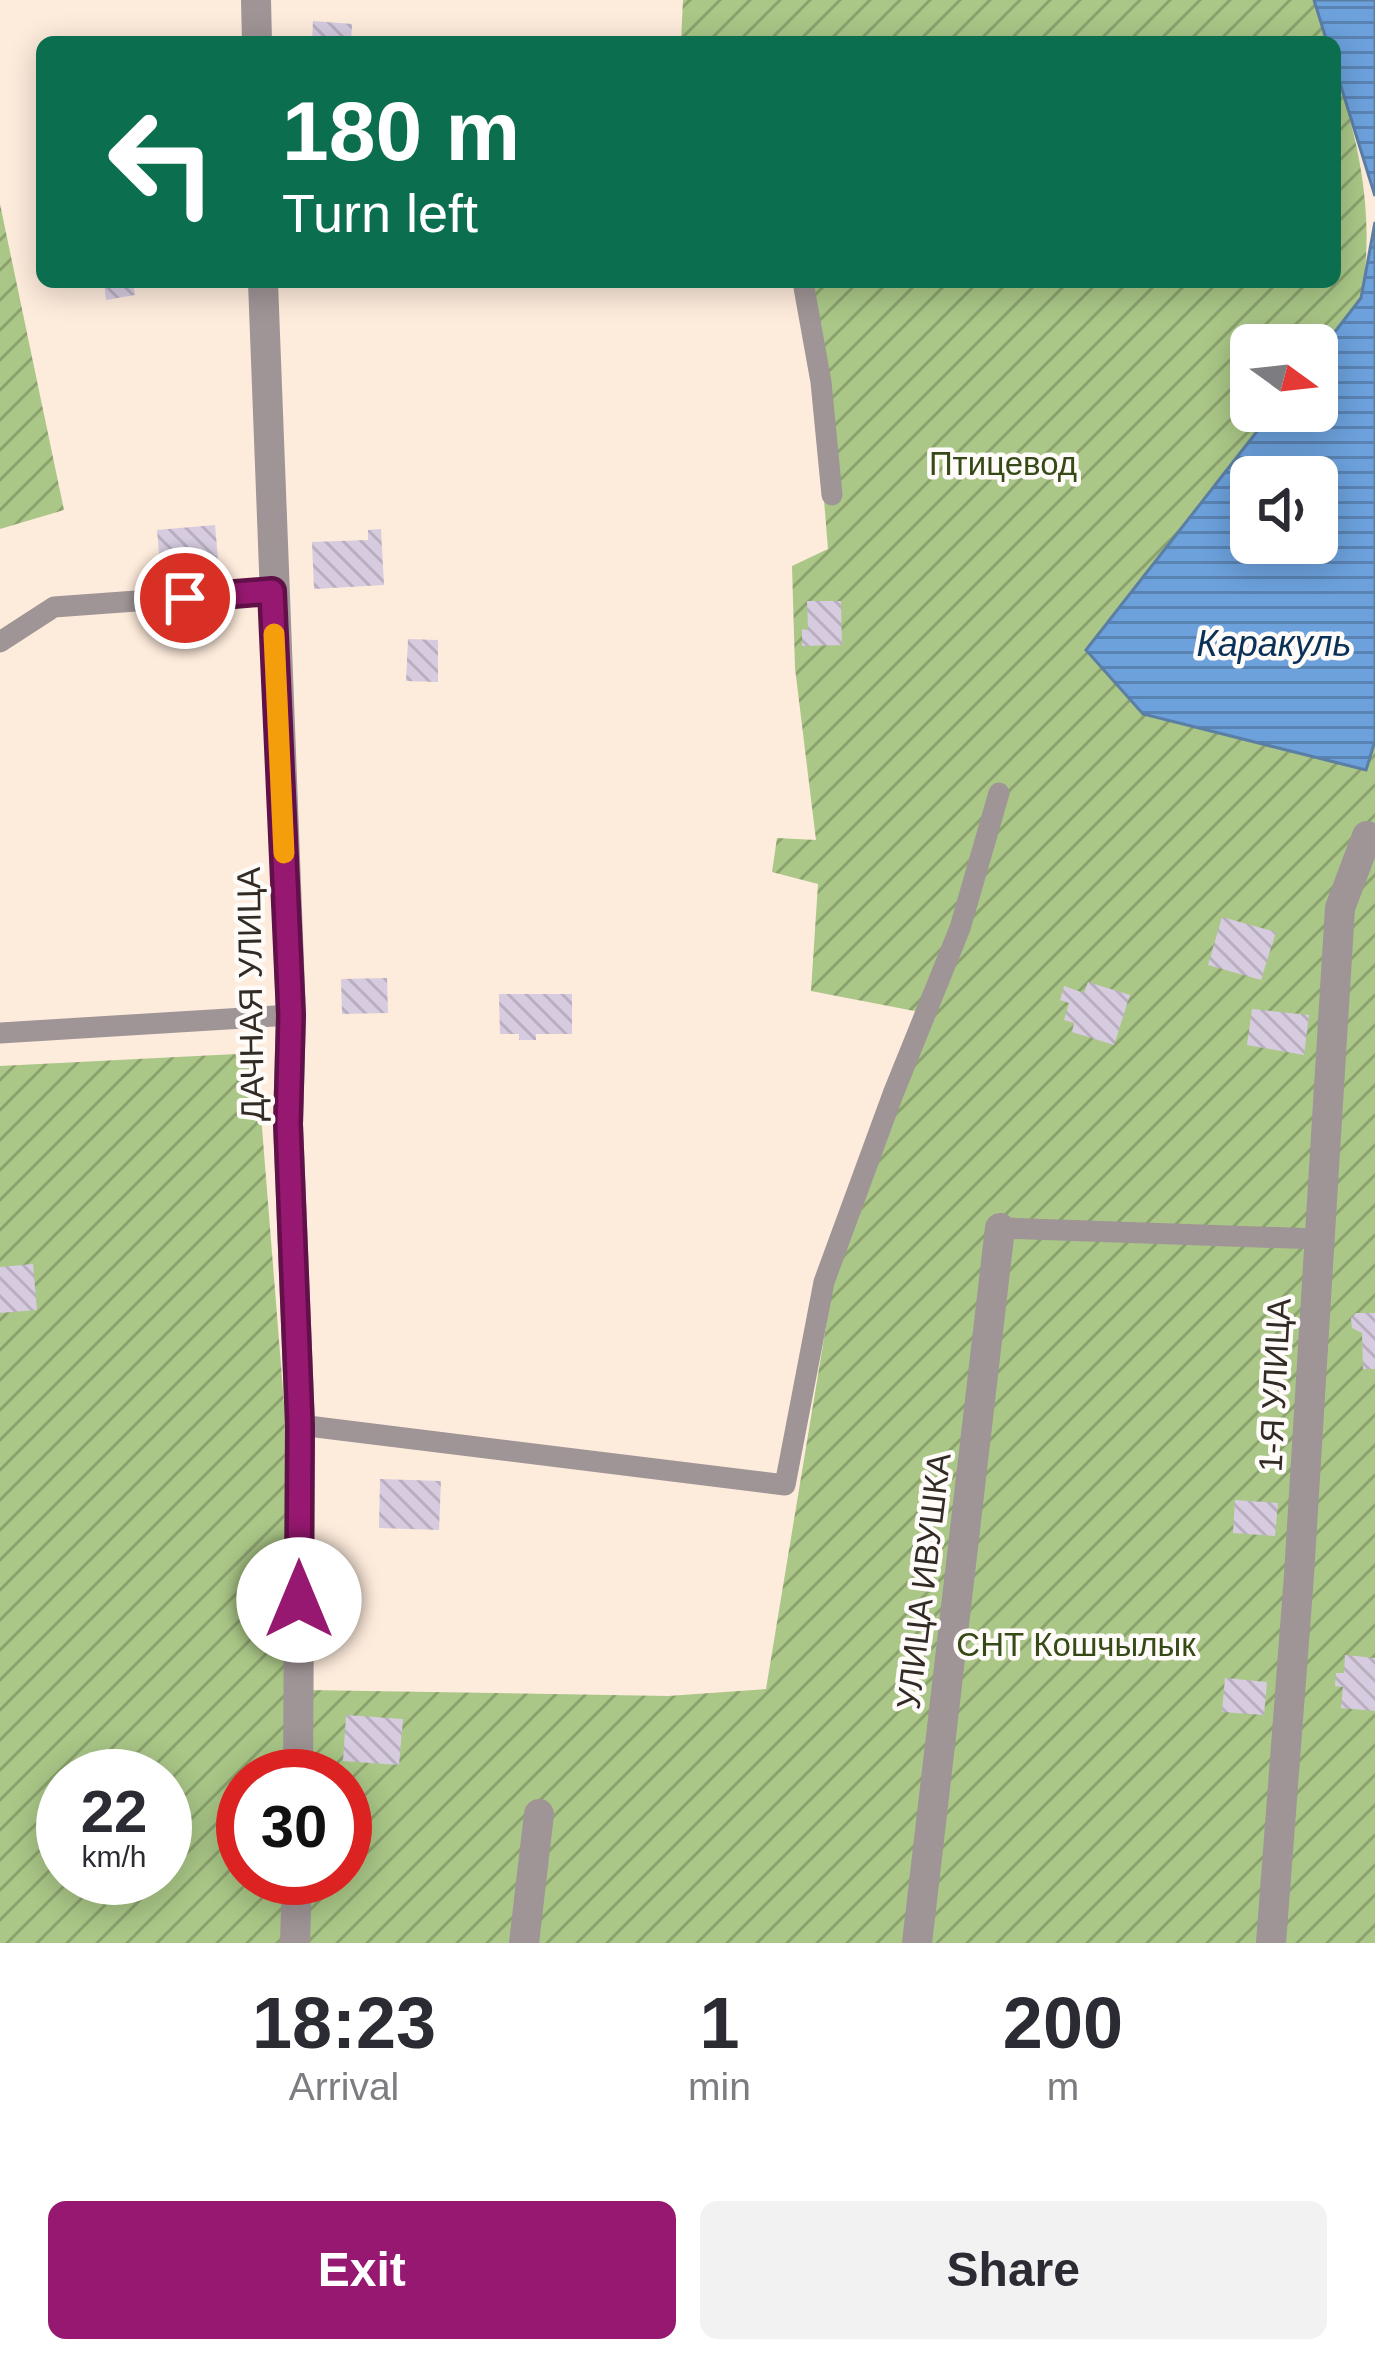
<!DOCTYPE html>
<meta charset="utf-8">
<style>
body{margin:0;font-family:Helvetica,sans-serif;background:#f2f2f3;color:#2b2b33;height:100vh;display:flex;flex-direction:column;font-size:45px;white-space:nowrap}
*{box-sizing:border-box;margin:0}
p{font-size:39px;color:#7c7c81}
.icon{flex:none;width:66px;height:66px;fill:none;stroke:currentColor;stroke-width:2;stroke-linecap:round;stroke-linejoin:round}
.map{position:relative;height:1943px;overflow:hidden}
.sheet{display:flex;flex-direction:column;background:#fff;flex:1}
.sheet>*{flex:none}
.guide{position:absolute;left:36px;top:36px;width:1305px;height:252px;border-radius:18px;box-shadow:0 6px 30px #0003;background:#0b6e4f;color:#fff;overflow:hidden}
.needle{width:78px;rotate:105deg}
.controls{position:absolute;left:1230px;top:324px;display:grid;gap:24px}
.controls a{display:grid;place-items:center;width:108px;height:108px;border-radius:18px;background:#fff;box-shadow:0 6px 30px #0003;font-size:60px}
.speed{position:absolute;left:36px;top:1749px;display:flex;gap:24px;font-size:60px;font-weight:700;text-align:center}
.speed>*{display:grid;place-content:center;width:156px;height:156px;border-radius:50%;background:#fff;box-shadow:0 6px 30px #0003;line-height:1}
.speed small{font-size:30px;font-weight:400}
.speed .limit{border:18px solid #d22;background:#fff;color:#111}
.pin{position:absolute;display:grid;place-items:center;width:102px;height:102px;color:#fff;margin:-51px;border:6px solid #fff;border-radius:50%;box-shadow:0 3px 12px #0007}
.me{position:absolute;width:132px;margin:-66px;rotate:0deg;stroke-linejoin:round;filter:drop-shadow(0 0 9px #0008)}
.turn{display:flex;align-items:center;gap:42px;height:252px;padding:0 48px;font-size:54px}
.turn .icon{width:156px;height:156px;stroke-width:2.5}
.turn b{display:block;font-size:84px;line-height:102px}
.eta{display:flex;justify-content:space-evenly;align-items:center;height:204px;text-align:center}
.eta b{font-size:72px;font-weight:600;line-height:84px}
.primary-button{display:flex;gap:24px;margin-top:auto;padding:24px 48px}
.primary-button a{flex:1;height:138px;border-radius:18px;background:#961870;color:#fff;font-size:48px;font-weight:600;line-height:138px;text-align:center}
.primary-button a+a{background:#f2f2f3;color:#2b2b33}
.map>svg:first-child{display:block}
.garden{fill:url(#garden-furrows);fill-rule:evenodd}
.water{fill:url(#water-rules);stroke:#5b7ea5;stroke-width:3;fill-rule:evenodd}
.building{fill:url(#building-back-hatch)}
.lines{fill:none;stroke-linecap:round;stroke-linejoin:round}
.lane{stroke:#9f9496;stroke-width:21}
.street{stroke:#9f9496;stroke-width:30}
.route-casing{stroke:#621049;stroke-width:30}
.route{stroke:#961870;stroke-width:21}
.slow{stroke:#f59e0b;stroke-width:21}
.labels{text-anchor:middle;stroke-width:9;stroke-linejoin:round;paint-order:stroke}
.park-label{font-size:33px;fill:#354a16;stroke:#fffbf8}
.street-label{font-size:33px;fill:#322b25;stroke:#fffbf8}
.water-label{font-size:36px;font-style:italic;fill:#0a3157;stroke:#fffbf8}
</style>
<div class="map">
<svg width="1375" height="1943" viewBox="0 0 1375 1943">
<defs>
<pattern id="garden-furrows" width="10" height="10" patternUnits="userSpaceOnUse" patternTransform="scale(3)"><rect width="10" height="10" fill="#aac787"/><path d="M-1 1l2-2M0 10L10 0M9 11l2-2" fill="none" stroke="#8ba26e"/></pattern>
<pattern id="water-rules" width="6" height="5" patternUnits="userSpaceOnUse" patternTransform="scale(3)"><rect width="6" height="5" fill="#6ca1dc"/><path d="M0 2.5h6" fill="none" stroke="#5983b2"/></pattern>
<pattern id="building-back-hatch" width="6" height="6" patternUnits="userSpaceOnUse" patternTransform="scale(3)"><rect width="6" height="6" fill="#d6cbdf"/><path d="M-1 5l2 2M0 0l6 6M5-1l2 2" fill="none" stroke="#b8aebf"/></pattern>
</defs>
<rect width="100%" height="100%" fill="#fdebdb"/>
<path class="garden" d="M683,0H1314L1327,42H681Z
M1335,67C1359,145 1375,212 1362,295C1355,316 1331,337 1317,355V345H1251V411H1273L1086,650L1366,770L1375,741V1943H0V1066L256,1053L307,1690L668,1696L766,1689L838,1254L930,1014L811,991L818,884L772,872L777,838L816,840L795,668L792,566L828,549L806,282H1335ZM63,1776H165V1878H63ZM243,1776H345V1878H243Z
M0,204L64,510L0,529Z"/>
<path class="water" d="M1314,0H1375V196L1335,67V42H1327Z
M1375,222V741L1366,770L1143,714L1086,650L1273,411H1317V355L1361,298ZM1251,477H1317V543H1251Z"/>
<path class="building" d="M313,21L352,24L351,42H312Z
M104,282H133L135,295L106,300Z
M215,525L219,570L161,575L157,530Z
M381,529L384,585L314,589L312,542L368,540V530Z
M807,601H841L842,645L802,646V629L808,630Z
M408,639L438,640V682L406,681Z
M1222,917L1276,932L1261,980L1208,965Z
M387,978L388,1013L342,1014L341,979Z
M1088,982L1130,995L1114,1045L1072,1032L1074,1023L1064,1020L1069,1003L1060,1000L1064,986L1084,993Z
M499,994H572V1034H536V1040H519V1034H500Z
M1252,1009L1309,1015L1304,1055L1247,1045Z
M33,1264L37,1310L0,1313V1267Z
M1356,1313H1375V1369H1363L1362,1333L1352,1328L1351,1318Z
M380,1479L441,1481L439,1530L379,1528Z
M1235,1500L1278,1503L1275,1536L1233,1533Z
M1345,1655L1375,1658V1711L1341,1708L1343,1687L1335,1686L1336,1673H1344Z
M1225,1678L1267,1682L1264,1715L1222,1712Z
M346,1715L403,1719L399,1765L343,1761Z"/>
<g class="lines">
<path class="lane" d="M803,282L821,382L832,495
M0,642L54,607L272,591
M0,1033L291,1015
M1000,1228L1318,1239
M300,1425L785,1485L824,1282L893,1094L960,928L999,793"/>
<path class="street" d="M256,0L257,42
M263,282L291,1015L288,1124L300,1425L298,1776
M295,1943L297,1878
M524,1943L539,1814
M917,1943L1000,1228
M1271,1943L1299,1575L1340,908L1367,836"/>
</g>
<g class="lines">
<defs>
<path id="route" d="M185,598L272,591L291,1015L288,1124L300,1425L299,1600"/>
</defs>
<use href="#route" class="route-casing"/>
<use href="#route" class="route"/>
<path class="slow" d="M274,634L284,853"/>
</g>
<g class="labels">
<g class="park-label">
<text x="1003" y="475">Птицевод</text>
<text x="1076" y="1656">СНТ Кошчылык</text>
</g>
<g class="street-label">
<text transform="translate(250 994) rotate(-91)" y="12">ДАЧНАЯ УЛИЦА</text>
<text transform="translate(1274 1385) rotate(-87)" y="12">1-Я УЛИЦА</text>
<text transform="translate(923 1581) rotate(-83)" y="12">УЛИЦА ИВУШКА</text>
</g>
<g class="water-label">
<text x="1274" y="656">Каракуль</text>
</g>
</g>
</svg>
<div class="controls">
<a><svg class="needle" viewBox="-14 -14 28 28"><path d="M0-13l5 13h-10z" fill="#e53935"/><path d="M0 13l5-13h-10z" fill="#7c7c81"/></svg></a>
<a><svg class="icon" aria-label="sound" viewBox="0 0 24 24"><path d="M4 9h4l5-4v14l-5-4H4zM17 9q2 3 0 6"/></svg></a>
</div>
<div class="speed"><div>22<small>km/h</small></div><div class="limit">30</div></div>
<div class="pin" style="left:185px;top:598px;background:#d93025"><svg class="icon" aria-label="arrive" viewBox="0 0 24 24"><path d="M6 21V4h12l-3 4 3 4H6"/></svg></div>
<svg class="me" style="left:299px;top:1600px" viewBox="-20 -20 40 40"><circle r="19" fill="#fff"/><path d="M0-13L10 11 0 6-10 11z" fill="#961870"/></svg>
<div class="guide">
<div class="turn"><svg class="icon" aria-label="left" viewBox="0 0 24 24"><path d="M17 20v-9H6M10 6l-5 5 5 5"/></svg><div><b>180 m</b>Turn left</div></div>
</div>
</div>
<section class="sheet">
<div class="eta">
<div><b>18:23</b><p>Arrival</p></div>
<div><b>1</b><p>min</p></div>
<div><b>200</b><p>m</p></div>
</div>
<div class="primary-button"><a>Exit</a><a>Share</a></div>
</section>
